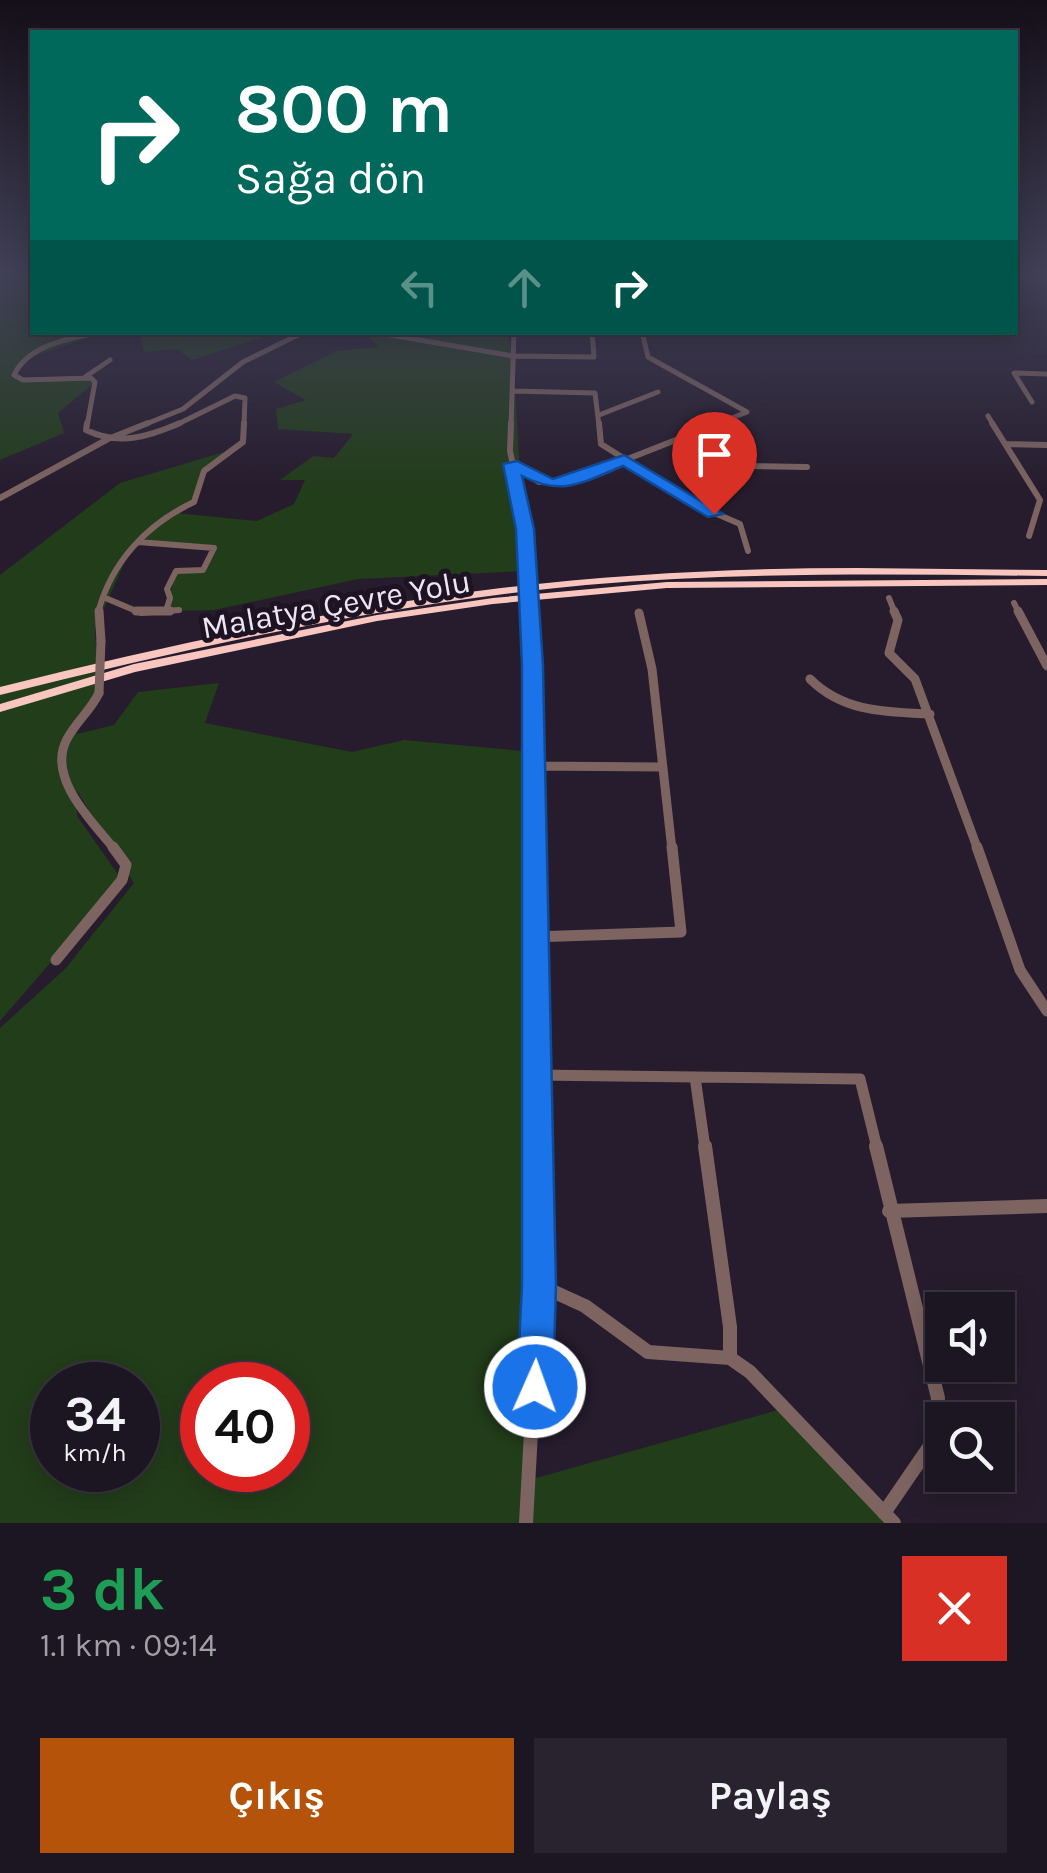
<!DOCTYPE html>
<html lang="tr">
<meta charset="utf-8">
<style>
body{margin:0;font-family:Karla,sans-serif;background:#29222f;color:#f1f3f6;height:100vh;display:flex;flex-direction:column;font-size:38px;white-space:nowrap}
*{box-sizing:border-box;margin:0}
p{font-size:32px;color:#a09fa5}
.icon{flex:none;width:55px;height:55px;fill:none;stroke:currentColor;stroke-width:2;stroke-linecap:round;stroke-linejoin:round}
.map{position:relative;height:1523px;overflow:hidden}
.panel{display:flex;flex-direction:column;background:#1c1522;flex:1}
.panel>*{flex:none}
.banner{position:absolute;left:30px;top:30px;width:988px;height:305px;border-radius:0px;box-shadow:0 5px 25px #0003,0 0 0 2px #3a3440;background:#00695c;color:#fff;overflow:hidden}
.controls{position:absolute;left:925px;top:1292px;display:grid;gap:20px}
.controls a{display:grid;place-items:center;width:90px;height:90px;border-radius:0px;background:#1c1522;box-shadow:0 5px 25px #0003,0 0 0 2px #3a3440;font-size:50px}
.speed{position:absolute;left:30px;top:1362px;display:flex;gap:20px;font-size:50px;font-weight:700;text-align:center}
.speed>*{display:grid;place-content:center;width:130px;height:130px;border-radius:50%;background:#1c1522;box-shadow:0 5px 25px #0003,0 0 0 2px #3a3440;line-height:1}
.speed small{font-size:25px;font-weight:400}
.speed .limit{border:15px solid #d22;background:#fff;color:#111}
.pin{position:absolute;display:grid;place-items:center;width:85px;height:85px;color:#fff;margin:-102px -42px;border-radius:50% 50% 50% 0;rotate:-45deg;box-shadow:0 0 10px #0007}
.pin .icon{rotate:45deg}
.me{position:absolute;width:110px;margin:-55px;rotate:2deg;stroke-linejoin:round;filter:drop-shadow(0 0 8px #0008)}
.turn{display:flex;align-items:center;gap:35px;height:210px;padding:0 40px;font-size:45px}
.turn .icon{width:130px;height:130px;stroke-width:2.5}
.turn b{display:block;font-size:70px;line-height:85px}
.lanes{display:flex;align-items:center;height:95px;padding:0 40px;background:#0003;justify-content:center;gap:50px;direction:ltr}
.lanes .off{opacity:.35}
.round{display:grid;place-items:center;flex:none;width:105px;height:105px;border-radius:0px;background:#29222f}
.headline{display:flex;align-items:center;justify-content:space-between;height:170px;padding:0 40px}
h1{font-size:60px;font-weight:700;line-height:75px;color:#1e9e55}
.primary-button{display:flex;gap:20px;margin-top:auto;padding:20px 40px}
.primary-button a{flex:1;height:115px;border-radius:0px;background:#b45309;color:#fff;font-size:40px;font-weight:700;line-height:115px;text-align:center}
.primary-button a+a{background:#29222f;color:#f1f3f6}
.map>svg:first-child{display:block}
.green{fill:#223d1a;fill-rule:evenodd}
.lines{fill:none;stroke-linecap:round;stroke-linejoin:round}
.minor-far4{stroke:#7d6461;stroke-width:5}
.minor-far3{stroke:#7d6461;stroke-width:6}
.minor-far2{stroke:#7d6461;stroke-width:9}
.minor-far1{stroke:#7d6461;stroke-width:11}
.minor{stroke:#7d6461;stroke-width:14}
.highway{fill:#f8c6bf;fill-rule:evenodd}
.minor-bridge-far1{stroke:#7d6461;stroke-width:6}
.minor-bridge{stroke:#7d6461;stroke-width:9}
.route{fill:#1a73e8;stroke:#114b97;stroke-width:2.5}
.labels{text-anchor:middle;stroke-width:10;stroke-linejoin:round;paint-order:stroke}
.street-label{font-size:32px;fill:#ede6f2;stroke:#1d1323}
</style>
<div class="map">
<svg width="1047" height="1523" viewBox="0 0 1047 1523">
<rect width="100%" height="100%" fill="#261c2d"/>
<path class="green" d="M0,276H32V332L103,333L21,360L16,377H85L95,382L58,413L64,433L0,460Z
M150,333V332L276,333L192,360L177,349L144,352L140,335Z
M364,333H507L513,356L526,571L358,579L214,610L166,611L176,571L203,570L214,549L141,542L129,552L95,629L99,693L78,723L77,734L114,725L138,692L219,683L205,723L352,752L404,740L533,752L536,1362L524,1523H0V1028L65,969L134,883L77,791V816L122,880L0,1021V575L120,483L234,449L205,470L194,502L176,513L257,521L294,504L305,480H280L313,456L334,458L353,434L278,429L276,409L306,400L274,382L337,351L379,347ZM52,1385H138V1470H52ZM202,1385H288V1470H202Z
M785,1408L894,1523H526L529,1480Z"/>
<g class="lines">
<path class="minor-far4" d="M373,332L513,356L594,357L592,332
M642,332L648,357L747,412
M85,377L110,360
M513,391L595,393L599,426
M1032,402L1014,373L1047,374
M599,415L658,392
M988,416L994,426
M87,426L95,382L91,378L23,380L14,375C29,344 69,339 100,332
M141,426L183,409L243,362L304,332
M174,426L235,396L245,398L244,426
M511,426L514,332
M712,426L747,412"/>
<path class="minor-far3" d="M87,423L86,430C119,446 148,437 180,423
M511,423L510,451L522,508L526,571
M599,423L601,444L703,508L740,524L748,551
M992,423L1040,500L1029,536
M692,433L752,466L807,467
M1006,444L1047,445
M511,464L539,482H569L719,423
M0,498L108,439L148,423
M138,542L214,548L203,570L176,571L167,589L170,598L166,611
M103,597L141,613L179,610
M889,598L895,613
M1014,603L1019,613
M98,613C111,562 147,524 194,502L204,471L243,442L244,423"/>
<path class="minor-far2" d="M99,611L101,641
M136,611H170
M894,611L898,620L889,653L915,679L978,850
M1018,611L1047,666
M639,613L652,669L672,850
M528,616L534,850
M810,679C843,712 885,712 930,714
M99,693C91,710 76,722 67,739C46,778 93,822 115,850
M533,766L663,767"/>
<path class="minor-far1" d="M534,847L537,1148
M977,847L1020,970L1047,1011
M533,937L681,932L672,847
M56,960L122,880L126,865L113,847
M536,1075L695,1077L705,1148
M695,1077L860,1079L877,1148"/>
<path class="minor" d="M705,1146L730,1327V1358
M876,1146L938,1398L934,1440L884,1513
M889,1211L1047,1206
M539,1285L585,1306L648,1352L730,1358L750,1372L894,1523
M526,1523L539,1285L537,1146"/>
<path class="highway" d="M858,568L1047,570V576C893,574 740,572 586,585C388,603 193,647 0,695V687C165,646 332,609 501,588C619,574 738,568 858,568Z
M1047,579V585L667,588L493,604L377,621L135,672L0,712V704L134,664L377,615L493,598L667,582Z"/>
<path class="minor-bridge-far1" d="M526,571L528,613"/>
<path class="minor-bridge" d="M528,611V616
M99,693L101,641"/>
</g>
<linearGradient id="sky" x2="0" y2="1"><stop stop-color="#150f19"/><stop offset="0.56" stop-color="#414057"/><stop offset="1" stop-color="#414057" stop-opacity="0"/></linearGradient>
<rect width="1047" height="489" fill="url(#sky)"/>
<path class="route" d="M624,455L723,514L708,517L623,466C583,482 563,497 522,476L534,529L543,666L556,1285L553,1387L548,1400L535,1405L522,1400L517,1387L522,1285V666L516,529L503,464L517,461L553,479Z"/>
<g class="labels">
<g class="street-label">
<text transform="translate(336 604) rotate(-10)" y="11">Malatya Çevre Yolu</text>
</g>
</g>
</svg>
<div class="controls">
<a><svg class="icon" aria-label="sound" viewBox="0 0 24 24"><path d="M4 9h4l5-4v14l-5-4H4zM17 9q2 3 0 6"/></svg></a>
<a><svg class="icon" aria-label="search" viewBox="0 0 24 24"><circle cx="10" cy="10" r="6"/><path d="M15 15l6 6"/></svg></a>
</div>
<div class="speed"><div>34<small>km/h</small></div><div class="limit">40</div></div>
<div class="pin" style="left:714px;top:514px;background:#d93025"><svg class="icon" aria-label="arrive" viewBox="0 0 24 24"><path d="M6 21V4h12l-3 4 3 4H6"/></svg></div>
<svg class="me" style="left:535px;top:1387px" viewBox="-20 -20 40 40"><circle r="17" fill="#1a73e8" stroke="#fff" stroke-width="3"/><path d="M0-11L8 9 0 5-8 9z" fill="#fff"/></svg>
<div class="banner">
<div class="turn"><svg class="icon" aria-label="right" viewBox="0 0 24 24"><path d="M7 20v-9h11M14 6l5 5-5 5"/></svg><div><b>800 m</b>Sağa dön</div></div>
<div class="lanes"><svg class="icon off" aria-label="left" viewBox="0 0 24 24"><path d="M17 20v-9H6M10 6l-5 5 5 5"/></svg><svg class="icon off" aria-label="ahead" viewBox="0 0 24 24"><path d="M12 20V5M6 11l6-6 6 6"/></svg><svg class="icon" aria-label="right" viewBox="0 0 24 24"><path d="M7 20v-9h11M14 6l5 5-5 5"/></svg></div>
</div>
</div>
<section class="panel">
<div class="headline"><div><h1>3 dk</h1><p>1.1 km · 09:14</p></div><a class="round" style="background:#d93025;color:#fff"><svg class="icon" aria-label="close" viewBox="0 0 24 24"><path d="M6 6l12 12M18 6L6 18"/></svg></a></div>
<div class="primary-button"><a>Çıkış</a><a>Paylaş</a></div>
</section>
